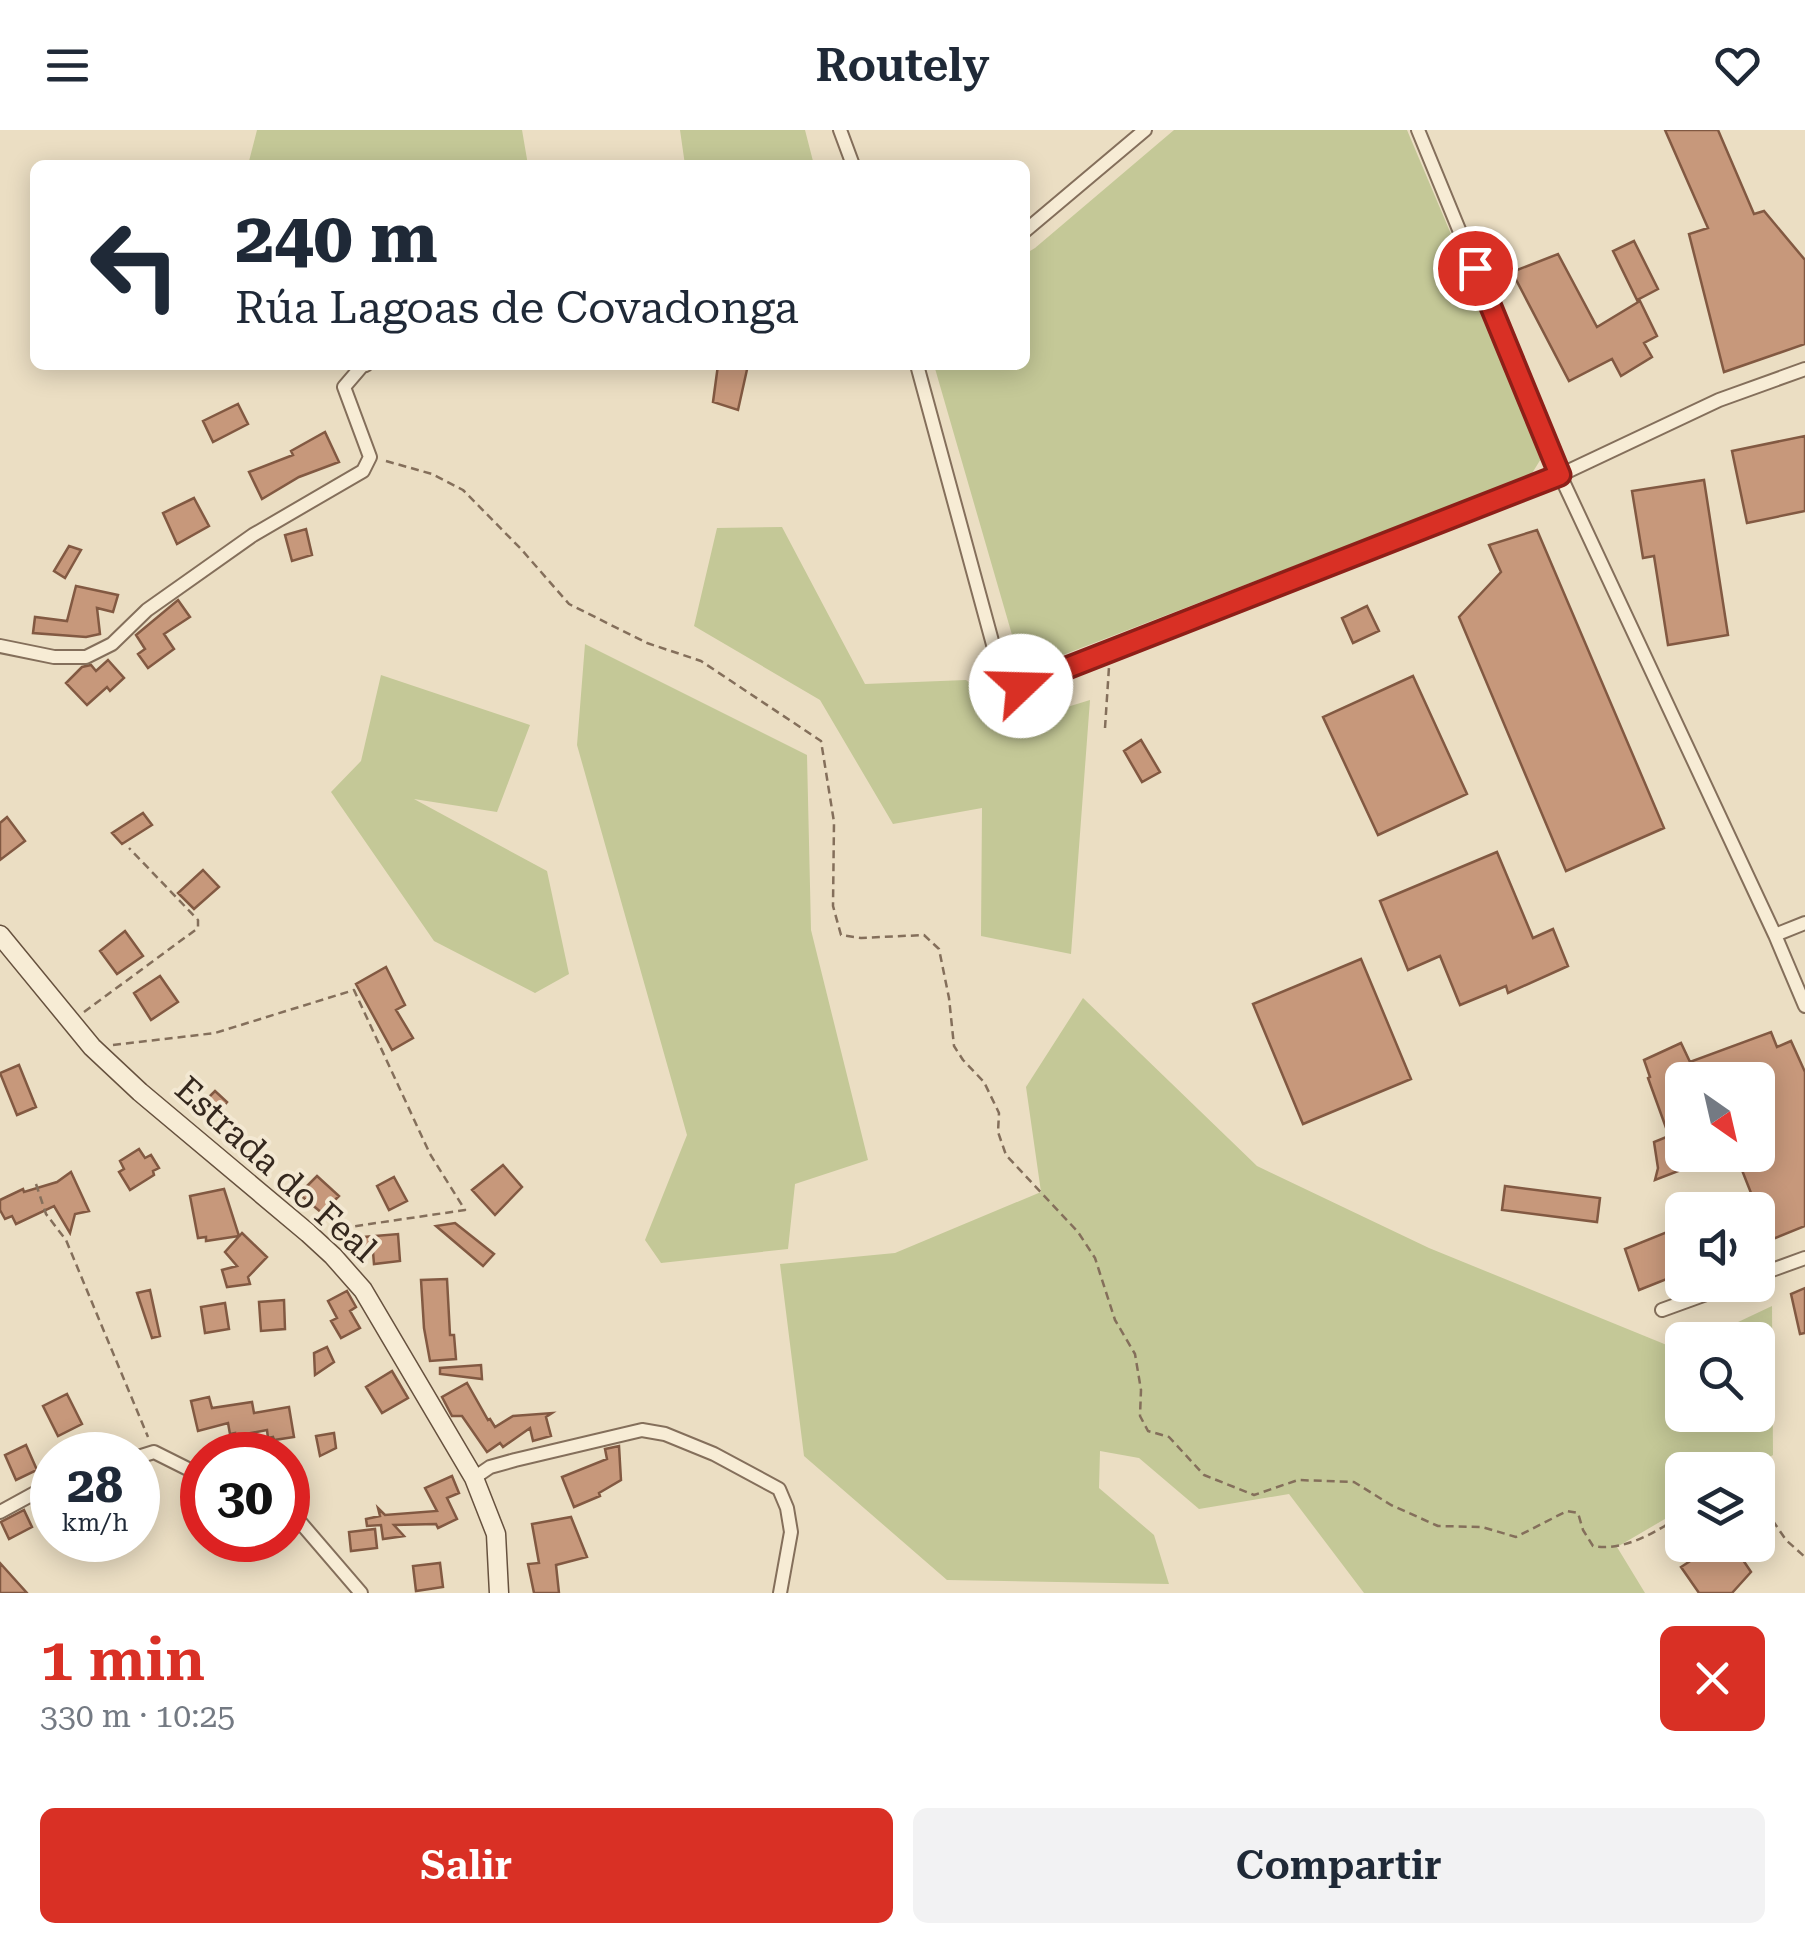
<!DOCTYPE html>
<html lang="es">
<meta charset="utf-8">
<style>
body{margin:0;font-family:"Roboto Serif",serif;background:#f2f2f3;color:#1f2937;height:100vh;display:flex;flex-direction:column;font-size:38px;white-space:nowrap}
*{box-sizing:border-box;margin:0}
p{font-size:32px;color:#747a83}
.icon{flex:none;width:55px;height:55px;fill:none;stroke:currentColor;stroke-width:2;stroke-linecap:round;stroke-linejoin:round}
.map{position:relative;height:1463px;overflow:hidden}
.drawer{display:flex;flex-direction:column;background:#fff;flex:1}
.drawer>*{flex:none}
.top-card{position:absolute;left:30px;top:30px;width:1000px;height:210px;border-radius:15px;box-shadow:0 5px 25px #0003;background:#fff;color:#1f2937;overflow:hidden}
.needle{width:65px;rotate:146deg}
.controls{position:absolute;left:1665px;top:932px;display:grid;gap:20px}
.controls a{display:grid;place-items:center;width:110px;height:110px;border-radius:15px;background:#fff;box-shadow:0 5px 25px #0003;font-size:50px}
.speed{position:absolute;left:30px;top:1302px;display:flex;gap:20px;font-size:50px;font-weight:700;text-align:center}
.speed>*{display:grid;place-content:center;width:130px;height:130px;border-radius:50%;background:#fff;box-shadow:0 5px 25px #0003;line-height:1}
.speed small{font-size:25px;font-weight:400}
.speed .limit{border:15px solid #d22;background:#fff;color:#111}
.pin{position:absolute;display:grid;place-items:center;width:85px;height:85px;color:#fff;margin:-42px;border:5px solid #fff;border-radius:50%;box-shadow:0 2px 10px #0007}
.me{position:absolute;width:110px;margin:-55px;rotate:69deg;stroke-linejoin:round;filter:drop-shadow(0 0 8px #0008)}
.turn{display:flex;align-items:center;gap:35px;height:210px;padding:0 40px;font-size:45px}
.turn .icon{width:130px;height:130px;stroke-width:2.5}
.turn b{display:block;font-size:70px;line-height:85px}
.round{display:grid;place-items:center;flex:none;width:105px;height:105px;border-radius:15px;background:#f2f2f3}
.head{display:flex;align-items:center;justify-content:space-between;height:170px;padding:0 40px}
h1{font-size:60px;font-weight:600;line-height:75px;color:#d93025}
.button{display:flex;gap:20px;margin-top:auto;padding:20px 40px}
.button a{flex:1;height:115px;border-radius:15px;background:#d93025;color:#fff;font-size:40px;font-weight:600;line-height:115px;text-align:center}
.button a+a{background:#f2f2f3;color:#1f2937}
header{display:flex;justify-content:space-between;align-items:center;height:130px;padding:0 40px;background:#fff;font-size:45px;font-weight:600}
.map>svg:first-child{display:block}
.green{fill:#c4c897}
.building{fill:#c7987b;stroke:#825942;stroke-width:2.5}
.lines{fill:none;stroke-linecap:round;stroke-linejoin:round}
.street-casing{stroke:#846f5b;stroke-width:16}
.secondary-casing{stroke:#66513e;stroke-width:21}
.path{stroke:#846f5b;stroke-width:2.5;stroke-dasharray:8 5;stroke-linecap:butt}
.street{stroke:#f7ecd5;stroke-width:12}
.secondary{stroke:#f7ecd5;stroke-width:18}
.route-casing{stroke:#8d1f18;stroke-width:25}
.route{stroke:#d93025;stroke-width:18}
.labels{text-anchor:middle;stroke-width:8;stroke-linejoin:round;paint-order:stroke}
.street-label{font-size:35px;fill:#35281e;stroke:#f3e8d2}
</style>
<header><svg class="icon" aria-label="menu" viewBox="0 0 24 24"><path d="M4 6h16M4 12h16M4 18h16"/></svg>Routely<svg class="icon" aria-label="heart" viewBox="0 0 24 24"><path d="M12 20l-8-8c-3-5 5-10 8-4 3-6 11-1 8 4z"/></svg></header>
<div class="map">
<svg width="1805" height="1463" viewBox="0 0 1805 1463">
<rect width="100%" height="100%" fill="#ebdec3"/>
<path class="green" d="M257,0H522L528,35H248Z
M680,0H805L814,35H685Z
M1174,0H1407L1541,317L1542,327L1531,345L1029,538L1021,536L934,235H1025V124L1035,118Z
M782,397L865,554L966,550L1015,593L1090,570L1071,824L981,806L982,678L893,694L820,570L694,496L717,398Z
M585,514L807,625L811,800L868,1030L795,1054L788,1119L661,1133L645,1110L687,1005L577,615Z
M381,545L530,595L497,682L414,669L547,741L569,844L535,863L434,811L331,662L361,631Z
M1083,868L1257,1036L1429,1118L1679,1220L1682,1218V1285H1758V1210H1700L1772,1176L1773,1325L1748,1340H1682V1379L1617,1417L1645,1463H1364L1289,1364L1199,1379L1139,1328L1100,1321L1099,1358L1154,1405L1169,1454L947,1450L804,1326L780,1134L895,1123L1041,1062L1026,957Z"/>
<path class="building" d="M1665,0H1718L1754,84L1764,81L1805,130V214L1724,242L1689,104L1708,98Z
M1634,111L1658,159L1637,170L1613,121Z
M1558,124L1597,197L1640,171L1657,206L1644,213L1652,227L1621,246L1612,229L1569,251L1512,142Z
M718,235H748L738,280L713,272Z
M238,274L248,294L213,312L203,291Z
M325,302L339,332L299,347L262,369L249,342L293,325L291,321Z
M1805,306V381L1747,393L1732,321Z
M1704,350L1728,505L1668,515L1654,426L1643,428L1632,361Z
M194,368L209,396L177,414L163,383Z
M306,399L312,425L292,431L285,405Z
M1537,400L1664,698L1566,741L1459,487L1501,442L1489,415Z
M69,416L81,420L65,448L54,441Z
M76,456L118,465L113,482L97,478L100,504L86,507L33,503L35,487L67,491Z
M178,470L190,487L164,504L174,519L148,538L138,524L145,519L136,505Z
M1367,476L1379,501L1353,513L1342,488Z
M108,530L124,548L110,561L107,557L87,575L66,553L82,537L91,535L96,541Z
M1413,546L1467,664L1378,705L1323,587Z
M1141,610L1160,642L1142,652L1124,621Z
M143,683L152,695L122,714L112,703Z
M7,687L25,711L0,730V693Z
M1497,722L1533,808L1553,799L1568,836L1508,863L1506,856L1460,875L1440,826L1408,840L1380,771Z
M203,740L219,757L194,779L178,763Z
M125,801L143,826L117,844L100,821Z
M1361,829L1411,949L1303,994L1253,874Z
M386,837L405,875L396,880L413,908L392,920L356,854Z
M160,846L178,872L151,890L134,863Z
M1771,902L1777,917L1791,911L1805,942V1096L1758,1115V1080L1725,1079L1753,1068L1736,1025H1758V950H1682V1025L1717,1026L1655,1050L1658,1038L1654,1012L1669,1006L1648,948L1650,947L1644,930L1681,913L1690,932Z
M19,935L36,977L17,985L0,943Z
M215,961L227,972L212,989L198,978Z
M139,1019L145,1028L151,1025L159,1038L153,1041L154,1045L130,1060L119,1042L124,1039L120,1031Z
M503,1035L522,1057L495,1085L472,1060Z
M71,1042L89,1081L75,1084L70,1103L54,1076L16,1094L12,1086L5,1089L0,1080V1070L23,1059L24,1062L57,1052Z
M317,1046L339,1066L322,1083L299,1064Z
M394,1047L407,1071L389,1080L377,1056Z
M1505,1056L1600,1068L1597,1092L1502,1080Z
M224,1059L239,1106L206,1111V1107L198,1108L190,1066Z
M455,1093L494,1124L483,1136L436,1096Z
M1682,1096V1143L1639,1160L1625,1119Z
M242,1103L267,1127L248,1147L250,1154L227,1157L222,1140L237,1136L225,1122Z
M398,1104L400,1131L374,1134L373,1122L365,1123L364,1107Z
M447,1149L450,1205H454L456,1229L430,1231L424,1198L421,1150Z
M1805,1158V1203L1800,1204L1791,1164Z
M150,1160L160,1206L152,1208L137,1163Z
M347,1161L356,1177L350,1181L360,1198L341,1208L331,1191L337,1188L328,1171Z
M284,1170L285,1199L261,1201L259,1172Z
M225,1173L229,1199L205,1203L201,1177Z
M327,1217L334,1232L315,1245L314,1223Z
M481,1235L482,1249L440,1244V1238Z
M392,1241L408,1268L382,1283L366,1257Z
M467,1253L488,1290L490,1289L495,1297L513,1286L552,1283L546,1287L551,1306L533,1311L530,1298L503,1317L500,1313L487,1322L462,1286H452L442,1267Z
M67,1264L82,1294L58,1306L43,1276Z
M209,1267L212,1278L252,1272L254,1283L289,1277L294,1307L274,1310L273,1307L268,1308L267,1300L235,1306V1303L230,1304L228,1293L198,1301L191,1271Z
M334,1303L336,1318L320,1326L316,1306Z
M26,1315L37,1340L16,1350L5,1325Z
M619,1316L621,1350L599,1363L600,1366L574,1377L562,1347L607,1329L605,1319Z
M146,1335L154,1361L138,1366V1337Z
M452,1346L459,1363L447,1368L457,1389L438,1398L436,1394L394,1395L404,1406L383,1409L381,1395L367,1396L366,1389L380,1386L378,1378L385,1385L437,1381L425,1358Z
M24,1380L32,1397L9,1409L1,1392Z
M571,1387L587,1427L556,1435L559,1463H534L528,1434L539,1433L532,1394Z
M375,1399L377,1418L351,1421L349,1402Z
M1715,1415H1733L1751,1442L1732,1463H1699L1681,1437Z
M0,1433L27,1463H0Z
M440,1433L443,1457L416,1461L413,1436Z"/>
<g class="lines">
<defs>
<path id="street" d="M840,0L853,35
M1418,0L1560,345L1775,805L1805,876
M1025,101L1145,0
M917,235L998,533L1006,549L1021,556L1560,345L1719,270L1805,239
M0,516L54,527H86L112,514L147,480L253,405L363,341L370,327L344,257L362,236L366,235
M1775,805L1805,793
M1758,1145L1805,1128
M1662,1180L1731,1155
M138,1327L154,1322L202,1346
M474,1348L490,1337L515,1330L642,1300L665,1304L714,1324L779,1359L787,1378L791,1402L780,1463
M288,1378L361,1463
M0,1382L33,1364L52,1357"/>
<path id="secondary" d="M0,805L92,917L140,962L308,1103L333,1126L363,1160L474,1348L496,1404L499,1463"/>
</defs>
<use href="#street" class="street-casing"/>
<use href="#secondary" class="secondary-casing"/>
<path class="path" d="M386,331L432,344L463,360L521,419L569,474L647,513L701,531L821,611L834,692L833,776L841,805L861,808L924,805L939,819L949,868L954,916L963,930L984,952L999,983L998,1002L1006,1025L1078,1102L1095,1128L1115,1190L1135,1224L1141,1260L1140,1286L1148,1301L1169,1307L1204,1345L1254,1365L1298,1350L1354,1352L1391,1375L1438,1396L1482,1397L1516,1407L1567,1381L1578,1383L1583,1400L1593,1416C1625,1422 1656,1401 1682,1386
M1105,598L1109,537
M84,882L198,798V790L129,718
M113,915L215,903L354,860L430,1024L465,1080L329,1100
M36,1054L46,1084L66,1110L148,1307
M1758,1369L1786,1410L1805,1427"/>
<use href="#street" class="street"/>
<use href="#secondary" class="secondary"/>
</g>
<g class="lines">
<defs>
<path id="route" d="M1021,556L1560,345L1475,138"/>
</defs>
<use href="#route" class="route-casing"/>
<use href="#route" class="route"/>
</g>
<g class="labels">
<g class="street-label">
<text transform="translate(276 1039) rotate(42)" y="12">Estrada do Feal</text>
</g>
</g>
</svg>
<div class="controls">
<a><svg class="needle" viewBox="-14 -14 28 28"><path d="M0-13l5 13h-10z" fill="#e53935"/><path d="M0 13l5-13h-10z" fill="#747a83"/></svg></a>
<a><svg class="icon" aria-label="sound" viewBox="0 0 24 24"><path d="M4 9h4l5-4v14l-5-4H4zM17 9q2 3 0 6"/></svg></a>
<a><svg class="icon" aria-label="search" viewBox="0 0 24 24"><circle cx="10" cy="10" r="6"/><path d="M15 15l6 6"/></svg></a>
<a><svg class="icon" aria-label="layers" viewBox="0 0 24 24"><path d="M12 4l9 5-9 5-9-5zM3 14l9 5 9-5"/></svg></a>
</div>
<div class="speed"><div>28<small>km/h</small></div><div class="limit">30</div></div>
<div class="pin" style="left:1475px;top:138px;background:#d93025"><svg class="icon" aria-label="arrive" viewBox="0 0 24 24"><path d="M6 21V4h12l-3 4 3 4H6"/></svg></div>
<svg class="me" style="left:1021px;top:556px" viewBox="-20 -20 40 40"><circle r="19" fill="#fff"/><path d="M0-13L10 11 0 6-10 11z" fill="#d93025"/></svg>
<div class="top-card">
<div class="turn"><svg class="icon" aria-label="left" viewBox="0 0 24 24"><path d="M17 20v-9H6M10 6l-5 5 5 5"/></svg><div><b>240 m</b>Rúa Lagoas de Covadonga</div></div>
</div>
</div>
<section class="drawer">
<div class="head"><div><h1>1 min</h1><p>330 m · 10:25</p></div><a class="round" style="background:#d93025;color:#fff"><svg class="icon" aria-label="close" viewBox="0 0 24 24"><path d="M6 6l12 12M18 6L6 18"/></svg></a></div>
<div class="button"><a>Salir</a><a>Compartir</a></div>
</section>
